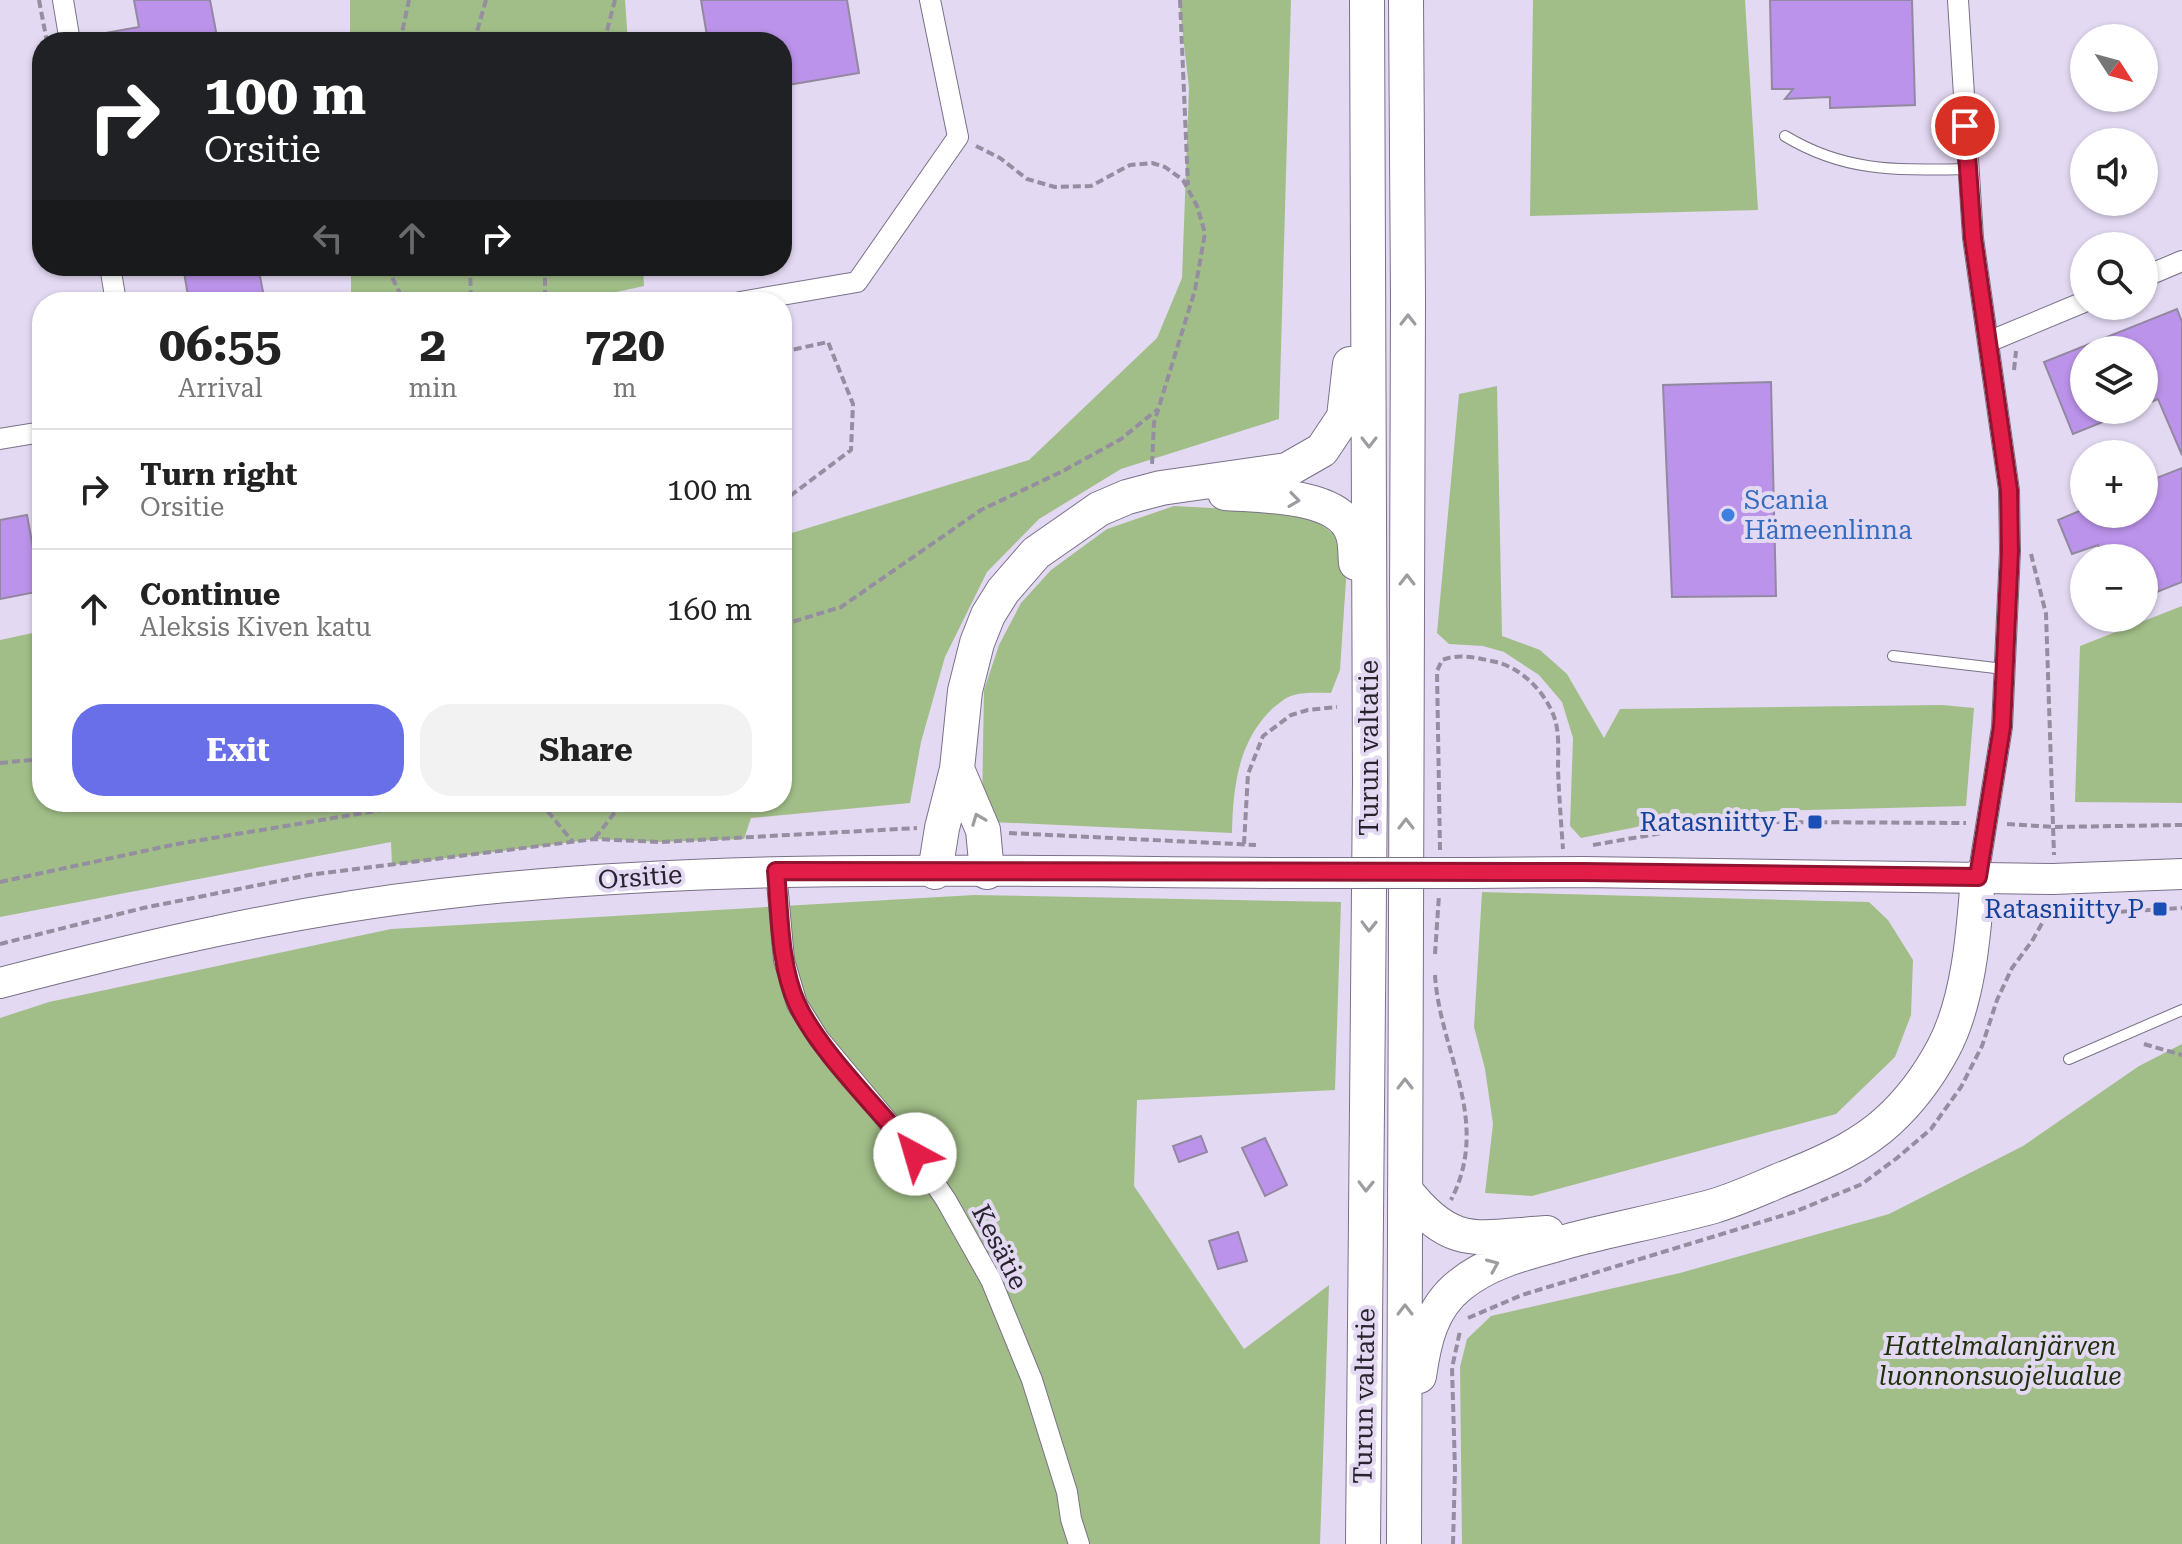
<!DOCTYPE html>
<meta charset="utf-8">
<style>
body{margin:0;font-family:"Roboto Serif",serif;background:#f2f2f2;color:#222;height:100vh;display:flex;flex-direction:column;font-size:30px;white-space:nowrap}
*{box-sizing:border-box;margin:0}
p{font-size:26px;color:#767676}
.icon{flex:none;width:44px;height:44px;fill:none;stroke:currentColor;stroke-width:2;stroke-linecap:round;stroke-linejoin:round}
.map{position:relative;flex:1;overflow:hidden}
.details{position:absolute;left:32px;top:292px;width:760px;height:520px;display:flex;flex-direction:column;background:#fff;border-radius:32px;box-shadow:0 2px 6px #0004}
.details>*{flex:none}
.top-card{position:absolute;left:32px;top:32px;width:760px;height:244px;border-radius:32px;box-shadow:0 2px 6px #0004;background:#202124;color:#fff;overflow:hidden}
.needle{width:52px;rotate:126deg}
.tools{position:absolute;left:2070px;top:24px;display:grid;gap:16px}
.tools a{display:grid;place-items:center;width:88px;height:88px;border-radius:50%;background:#fff;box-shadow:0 2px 6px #0004;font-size:40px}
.pin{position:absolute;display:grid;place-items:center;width:68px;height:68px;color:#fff;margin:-34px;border:4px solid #fff;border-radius:50%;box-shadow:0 2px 8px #0007}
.me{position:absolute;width:88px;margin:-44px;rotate:321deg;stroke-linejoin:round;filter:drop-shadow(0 0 6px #0008)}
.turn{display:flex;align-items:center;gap:28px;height:168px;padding:0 40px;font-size:36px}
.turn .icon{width:104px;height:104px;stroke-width:2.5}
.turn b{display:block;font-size:56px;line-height:68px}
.lanes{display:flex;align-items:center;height:76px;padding:0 40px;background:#0003;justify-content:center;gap:40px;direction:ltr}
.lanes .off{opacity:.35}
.eta{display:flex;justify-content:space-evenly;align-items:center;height:136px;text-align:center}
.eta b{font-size:48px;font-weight:700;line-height:56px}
.cta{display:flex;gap:16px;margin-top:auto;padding:16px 40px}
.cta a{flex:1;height:92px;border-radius:32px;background:#696fe8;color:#fff;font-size:32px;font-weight:700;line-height:92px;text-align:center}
.cta a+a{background:#f2f2f2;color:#222}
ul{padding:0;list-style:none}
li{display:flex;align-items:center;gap:24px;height:120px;padding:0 40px;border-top:2px solid #e0e0e0}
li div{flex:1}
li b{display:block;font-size:30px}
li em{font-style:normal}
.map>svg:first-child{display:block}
.green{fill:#a1be88}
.building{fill:#bb93ea;stroke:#9288a0;stroke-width:2}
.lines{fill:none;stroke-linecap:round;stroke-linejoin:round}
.service-casing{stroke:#7a7087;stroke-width:12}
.minor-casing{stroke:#7a7087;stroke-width:22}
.secondary-casing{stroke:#7a7087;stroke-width:32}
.trunk-casing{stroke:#7a7087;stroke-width:36}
.path{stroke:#958da0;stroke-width:4;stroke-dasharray:8 4;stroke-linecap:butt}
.service{stroke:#fff;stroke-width:10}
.minor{stroke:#fff;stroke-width:20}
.secondary{stroke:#fff;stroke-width:30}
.trunk{stroke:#fff;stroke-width:34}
.secondary-bridge-casing{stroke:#7a7087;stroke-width:32;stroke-linecap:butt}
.secondary-bridge{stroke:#fff;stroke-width:30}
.oneway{stroke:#9e9ca1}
.route-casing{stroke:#92132f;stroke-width:20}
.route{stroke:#e11d48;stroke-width:14}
.shop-dot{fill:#3f7fe0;stroke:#e4d9f3;stroke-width:3}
.transit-dot{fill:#1a4fb4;stroke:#e4d9f3;stroke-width:3}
.labels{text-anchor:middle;stroke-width:8;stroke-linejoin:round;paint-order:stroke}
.shop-label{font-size:26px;fill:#366cbe;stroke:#e4d9f3;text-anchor:start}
.street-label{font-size:26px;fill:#28242e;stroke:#e4d9f3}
.transit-label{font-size:26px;fill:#164399;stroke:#e4d9f3;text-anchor:end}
.park-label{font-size:26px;font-style:italic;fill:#20310c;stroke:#e4d9f3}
</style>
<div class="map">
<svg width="2182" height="1544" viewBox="0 0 2182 1544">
<rect width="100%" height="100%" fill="#e4d9f3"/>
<path class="green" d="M350,0H625L628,42H350Z
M1179,0H1291L1279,419L1121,469L1039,519L987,572L945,657L921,742L910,803L751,818L744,839L660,842L595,839L392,865L391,842L0,917V640L42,631V802H782V536L1029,460L1157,338L1182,278L1189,88Z
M1533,0H1745L1758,210L1530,216Z
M351,266H643L644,286L571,302H351Z
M1497,386L1502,636L1540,650L1567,674L1604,738L1620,709L1942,705L1974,708L1966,806L1771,811L1677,819L1581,838L1570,826L1573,738L1562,702L1539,675L1504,652L1483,646L1449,644L1437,633L1459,394Z
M1174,506L1307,513L1332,533L1341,546L1346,580L1340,670L1331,693C1319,693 1305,692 1294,695C1285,697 1280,703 1273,708C1238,741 1233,787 1232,833L992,822L982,806L984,690L999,645L1021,603L1051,570L1107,529Z
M2182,606V803L2075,802L2080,646Z
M1482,892L1869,902L1888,920L1913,960L1911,1015L1895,1057L1836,1114L1532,1196L1485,1193L1493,1124L1485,1069L1474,1027Z
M974,895L1341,902L1335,1090L1137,1100L1134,1186L1244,1349L1329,1285L1320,1544H0V1018L49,1002L391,929Z
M2182,1044V1544H1462L1460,1367L1467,1339L1491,1316L1680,1273L1889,1214L2023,1146L2139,1066Z"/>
<path class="building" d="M134,0H210L218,42H106L105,33L139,27Z
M701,0H847L859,73L782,86V42H708Z
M1770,0H1912L1915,105L1830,108V97L1785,99L1793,89H1772Z
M183,266H258L265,302H189Z
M2177,309L2182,322V455L2158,399L2144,405V350H2084V410L2130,411L2073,434L2044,362Z
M1771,382L1776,596L1672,597L1663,385Z
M2182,468V582L2144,597V558H2103L2098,545L2072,554L2058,520L2084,509V514H2144V483Z
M27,515L41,591L0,599V520Z
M1201,1136L1207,1152L1179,1162L1173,1146Z
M1265,1138L1287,1185L1265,1196L1242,1148Z
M1238,1232L1247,1261L1218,1269L1209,1241Z"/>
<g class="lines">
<defs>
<path id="service" d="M1785,136C1846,173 1899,170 1968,169
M1893,656L2004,669
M2069,1059L2182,1010"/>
<path id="minor" d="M63,0L70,42
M1958,0L1973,238L2009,490L2010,551L2002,727L1978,877
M110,266L116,302
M2144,277L2182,261
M740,302L857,282L958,137L930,0
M1988,342L2084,302
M0,439L42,432
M776,871L784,960L797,1004L819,1039L915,1154L946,1200L991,1280L1032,1380L1067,1492L1071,1519L1079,1544"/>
<path id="secondary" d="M1471,873L1583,872L2053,879L2182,874
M0,983C145,945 292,911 441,894C722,861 1007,872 1289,873"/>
<path id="trunk" d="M1225,493C1259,496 1338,493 1352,532C1356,541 1355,554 1356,563
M957,769L983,830L987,872
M935,872L942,828L957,769L965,691L977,643L988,615L1003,591L1036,553L1099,509L1127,497L1161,488L1287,470L1322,450L1344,417L1350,364
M1405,1190C1453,1251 1477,1237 1547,1233
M1419,1376C1424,1341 1431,1308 1460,1285C1492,1259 1534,1251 1572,1240C1619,1228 1667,1219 1714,1206C1741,1198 1767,1185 1793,1175C1827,1161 1861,1146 1888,1121C1910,1101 1929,1075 1943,1049C1969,1001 1974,930 1978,877
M1363,1544L1370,781L1367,0
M1404,1544L1408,299L1406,0"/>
</defs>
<use href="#service" class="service-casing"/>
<use href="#minor" class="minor-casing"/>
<use href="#secondary" class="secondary-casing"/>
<use href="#trunk" class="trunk-casing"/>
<path class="path" d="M39,0L47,42
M1180,0L1188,185
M400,42L409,0
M474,42L486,0
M604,42L615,0
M976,146L1000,158L1027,179L1055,187L1091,186L1130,165L1152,163L1165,167L1183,180L1197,206L1205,233L1195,290L1154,423L1152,464
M391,266L392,277L404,302
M470,266L471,302
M545,266V302
M782,352L828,342L853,404L851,450L782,502
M2014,370L2016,351
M2031,554L2046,614L2054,855
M782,625L841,607L981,510L1063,471L1121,439L1158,409
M0,763L42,759
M540,802L573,842
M2007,824L2053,827L2182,825
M1009,833L1256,845
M595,838L623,802
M1244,844L1248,774L1263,736L1291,715L1308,710L1337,707
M1593,845L1685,829L1778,822L1966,823
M1440,850L1437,671L1442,660C1460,653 1477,658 1496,662C1521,668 1543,690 1553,714C1560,730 1558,752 1558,769C1559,796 1561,822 1563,849
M0,882L177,844L430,802
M2049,916L2182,908
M0,944L143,908L309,875L595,839L660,842L917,828
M1435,954L1439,895
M1435,975C1440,1054 1492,1120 1451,1200
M2144,1044L2182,1055
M1468,1318L1522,1295L1794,1212L1862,1184L1897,1158L1931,1129L1961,1087L1982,1046L1997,1000L2012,968L2032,941L2053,904
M1453,1544L1455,1470L1452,1368L1460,1331"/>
<use href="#service" class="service"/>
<use href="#minor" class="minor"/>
<use href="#secondary" class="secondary"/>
<use href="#trunk" class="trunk"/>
<defs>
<path id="secondary-bridge" d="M1289,873H1471"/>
</defs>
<use href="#secondary-bridge" class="secondary-bridge-casing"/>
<use href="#secondary-bridge" class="secondary-bridge"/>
</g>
<defs><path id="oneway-chevron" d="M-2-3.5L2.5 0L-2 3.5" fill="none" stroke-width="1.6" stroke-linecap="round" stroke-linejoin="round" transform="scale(2)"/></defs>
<g class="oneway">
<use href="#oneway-chevron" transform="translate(1408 320) rotate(-90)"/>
<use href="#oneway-chevron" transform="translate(1369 442) rotate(90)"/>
<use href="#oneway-chevron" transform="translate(1294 500) rotate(8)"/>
<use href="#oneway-chevron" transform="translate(1407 580) rotate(-90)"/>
<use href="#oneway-chevron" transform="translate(978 819) rotate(-111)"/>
<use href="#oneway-chevron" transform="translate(1406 824) rotate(-90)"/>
<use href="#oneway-chevron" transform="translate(1369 926) rotate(91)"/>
<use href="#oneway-chevron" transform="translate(1405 1084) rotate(-90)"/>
<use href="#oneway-chevron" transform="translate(1366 1186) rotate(91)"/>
<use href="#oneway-chevron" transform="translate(1493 1265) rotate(-23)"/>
<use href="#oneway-chevron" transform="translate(1405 1310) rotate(-90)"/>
</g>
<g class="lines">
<defs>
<path id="route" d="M915,1154C880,1110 820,1053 797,1004C779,964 780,914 776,871L1583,872L1978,877L2002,727L2010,551L2009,490L1973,238L1965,126"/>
</defs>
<use href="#route" class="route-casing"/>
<use href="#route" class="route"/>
</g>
<circle class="shop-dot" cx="1728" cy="515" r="8"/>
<g class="transit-dot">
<rect x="1807" y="814" width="16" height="16" rx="4"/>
<rect x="2152" y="901" width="16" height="16" rx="4"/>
</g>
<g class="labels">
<g class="shop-label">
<text x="1744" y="509">Scania<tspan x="1744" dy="30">Hämeenlinna</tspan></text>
</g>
<g class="street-label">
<text transform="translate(1369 748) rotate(-90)" y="9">Turun valtatie</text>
<text transform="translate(640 877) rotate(-4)" y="9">Orsitie</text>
<text transform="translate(1000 1247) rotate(63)" y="9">Kesätie</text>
<text transform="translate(1364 1396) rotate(-89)" y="9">Turun valtatie</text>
</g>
<g class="transit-label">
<text x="1799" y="831">Ratasniitty E</text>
<text x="2144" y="918">Ratasniitty P</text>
</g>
<g class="park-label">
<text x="2000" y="1355">Hattelmalanjärven<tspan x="2000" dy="30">luonnonsuojelualue</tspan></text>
</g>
</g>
</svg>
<div class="tools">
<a><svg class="needle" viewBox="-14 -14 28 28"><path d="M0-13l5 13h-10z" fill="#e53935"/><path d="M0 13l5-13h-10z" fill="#767676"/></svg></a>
<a><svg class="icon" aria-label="sound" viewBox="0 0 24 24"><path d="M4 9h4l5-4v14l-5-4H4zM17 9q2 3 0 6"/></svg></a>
<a><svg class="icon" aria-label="search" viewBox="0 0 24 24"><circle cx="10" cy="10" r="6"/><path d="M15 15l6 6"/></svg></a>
<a><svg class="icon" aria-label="layers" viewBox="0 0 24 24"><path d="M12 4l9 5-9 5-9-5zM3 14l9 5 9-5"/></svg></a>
<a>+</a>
<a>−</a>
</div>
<div class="pin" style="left:1965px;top:126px;background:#d93025"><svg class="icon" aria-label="arrive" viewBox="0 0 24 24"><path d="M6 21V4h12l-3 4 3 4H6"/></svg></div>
<svg class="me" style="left:915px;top:1154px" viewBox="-20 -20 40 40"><circle r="19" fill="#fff"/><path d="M0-13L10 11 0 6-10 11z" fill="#e11d48"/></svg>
<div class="top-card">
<div class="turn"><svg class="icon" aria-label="right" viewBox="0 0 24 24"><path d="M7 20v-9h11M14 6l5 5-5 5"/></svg><div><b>100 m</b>Orsitie</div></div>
<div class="lanes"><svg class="icon off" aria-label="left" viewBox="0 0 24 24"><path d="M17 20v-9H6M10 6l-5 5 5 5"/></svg><svg class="icon off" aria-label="ahead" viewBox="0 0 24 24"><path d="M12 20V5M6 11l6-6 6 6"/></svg><svg class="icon" aria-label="right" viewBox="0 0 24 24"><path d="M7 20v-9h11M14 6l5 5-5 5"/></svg></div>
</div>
<section class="details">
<div class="eta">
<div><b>06:55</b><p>Arrival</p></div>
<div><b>2</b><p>min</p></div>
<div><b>720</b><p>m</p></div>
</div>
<ul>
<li><svg class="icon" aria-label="right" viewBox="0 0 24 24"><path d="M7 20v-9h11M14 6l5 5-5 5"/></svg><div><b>Turn right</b><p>Orsitie</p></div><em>100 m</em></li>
<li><svg class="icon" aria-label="ahead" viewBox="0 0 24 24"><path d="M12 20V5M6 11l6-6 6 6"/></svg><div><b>Continue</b><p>Aleksis Kiven katu</p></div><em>160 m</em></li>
</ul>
<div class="cta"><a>Exit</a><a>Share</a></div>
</section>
</div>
